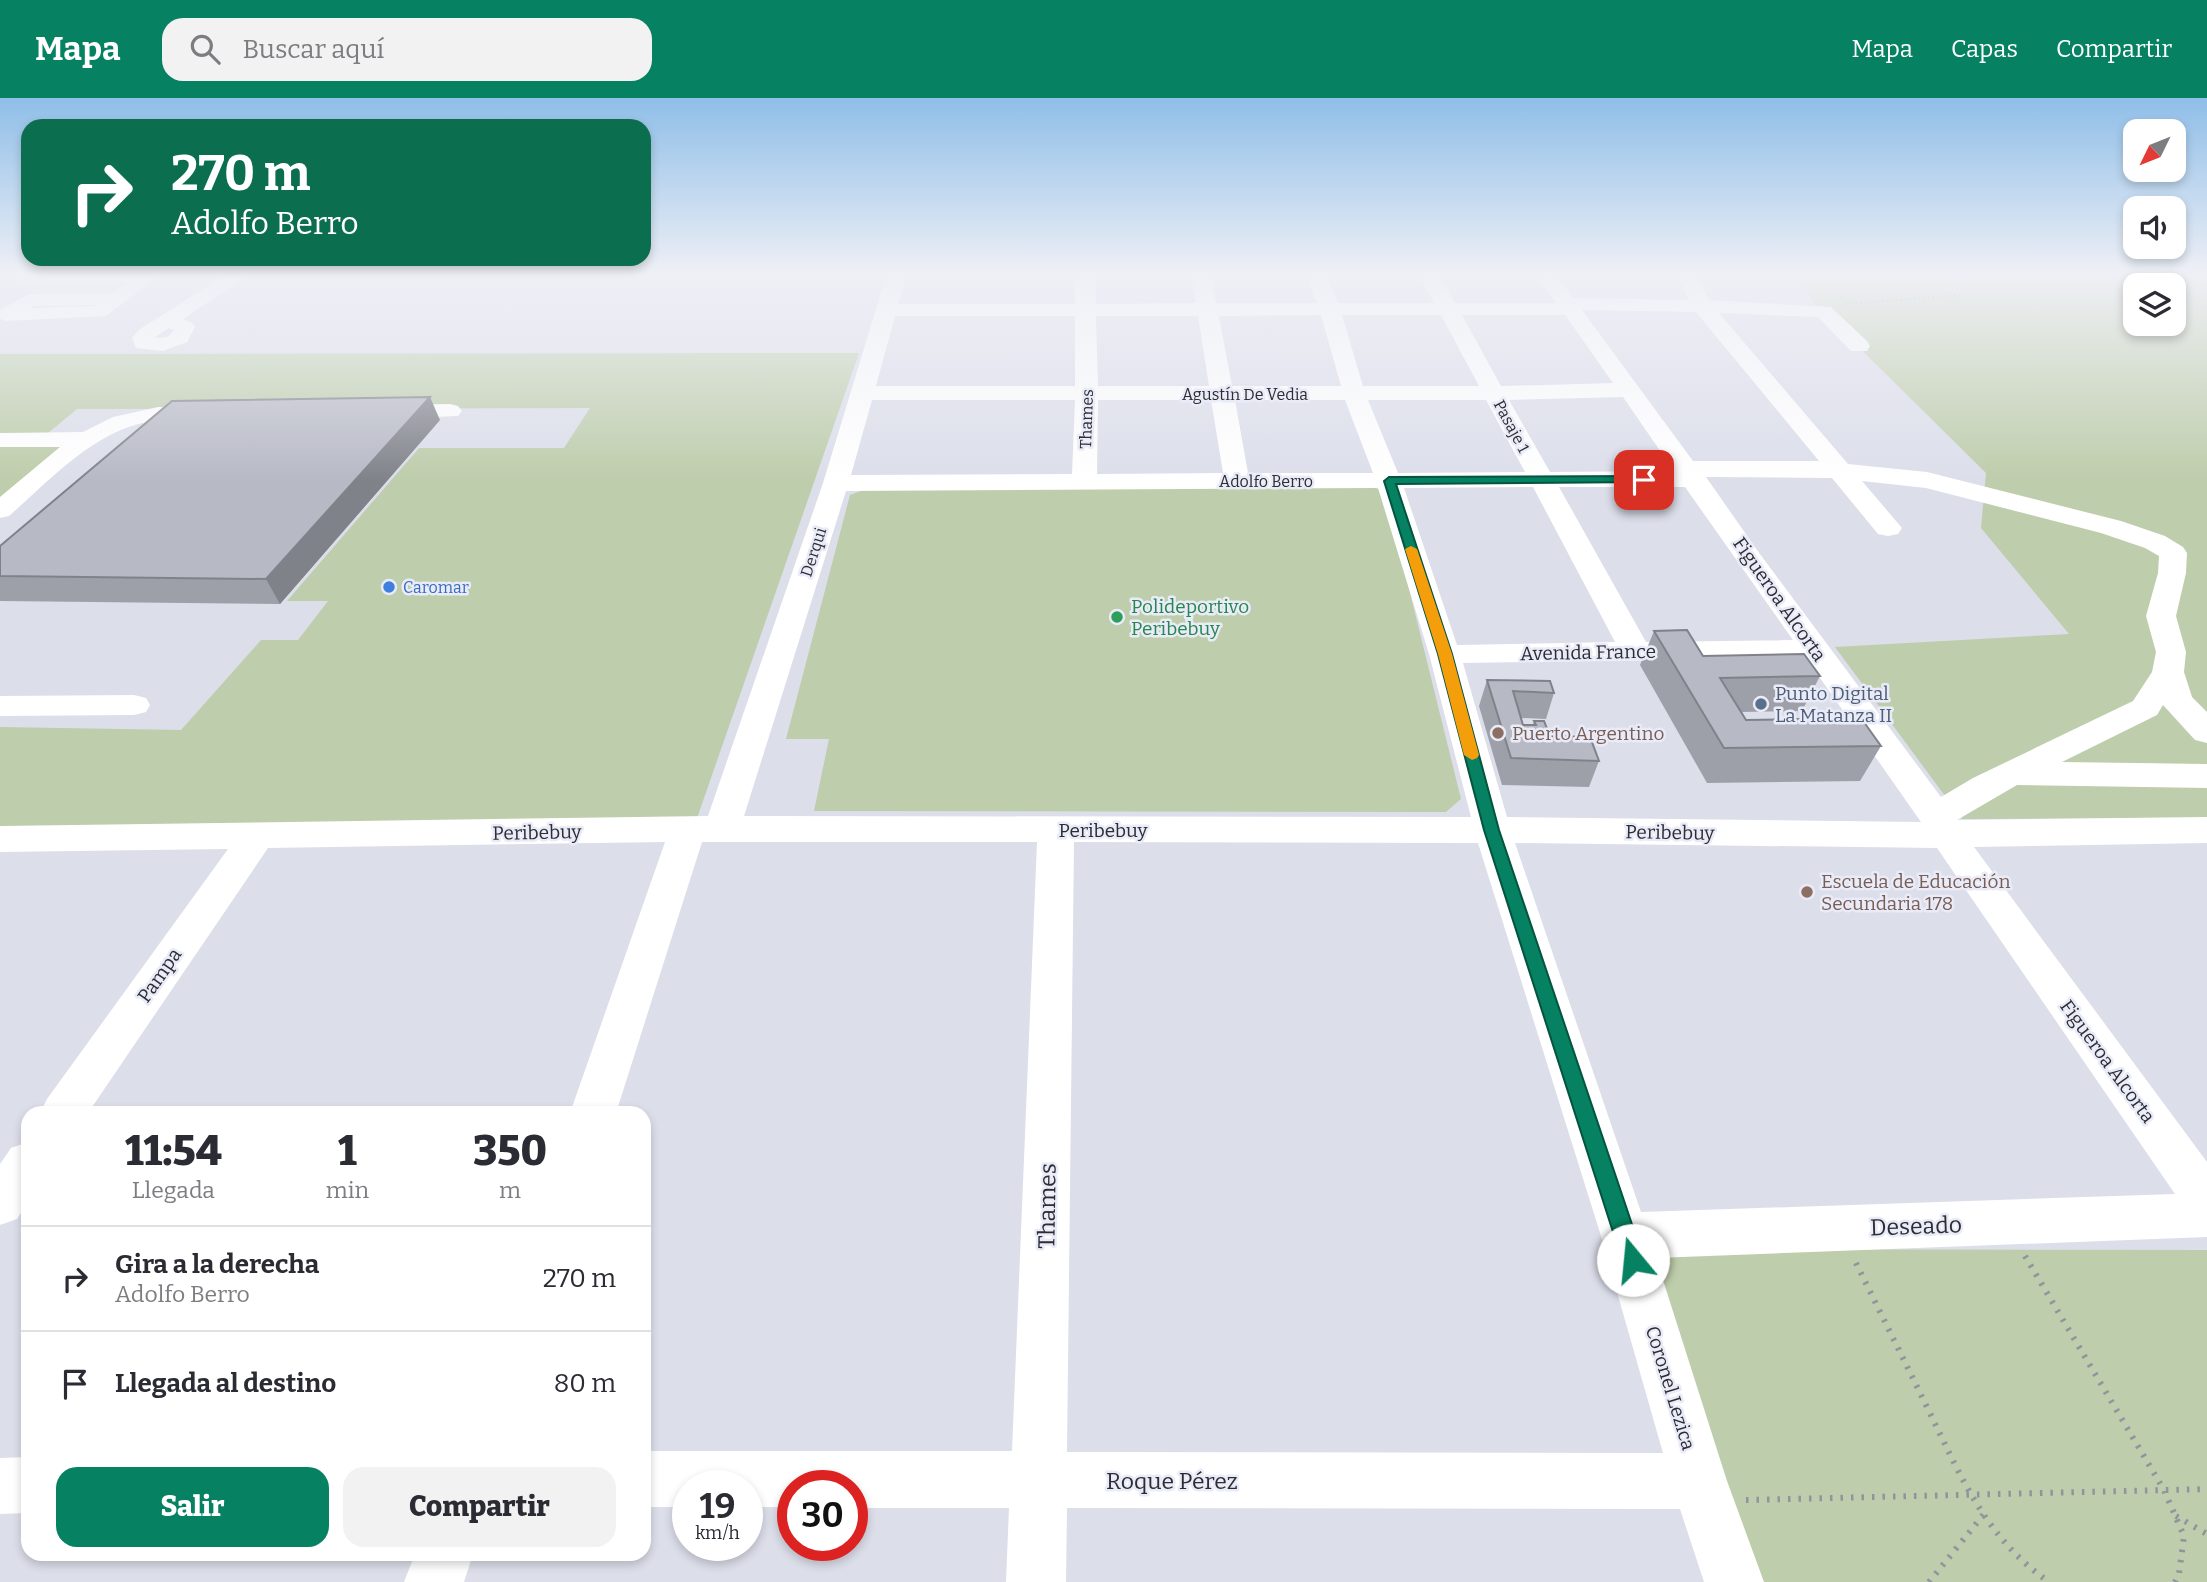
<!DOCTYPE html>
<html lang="es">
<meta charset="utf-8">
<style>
body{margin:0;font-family:Bitter,serif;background:#f2f2f3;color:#2b2b33;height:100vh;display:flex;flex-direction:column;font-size:26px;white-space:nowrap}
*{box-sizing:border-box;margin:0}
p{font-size:23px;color:#7c7c81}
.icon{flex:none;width:38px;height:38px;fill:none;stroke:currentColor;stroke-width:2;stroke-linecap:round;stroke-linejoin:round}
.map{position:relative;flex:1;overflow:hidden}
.side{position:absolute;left:21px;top:1008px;width:630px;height:455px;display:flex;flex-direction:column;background:#fff;border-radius:21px;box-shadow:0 4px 10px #0003}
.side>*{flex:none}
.hud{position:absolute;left:21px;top:21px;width:630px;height:147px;border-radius:21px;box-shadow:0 4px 10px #0003;background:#0b6e4f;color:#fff;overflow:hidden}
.needle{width:46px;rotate:227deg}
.tools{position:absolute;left:2123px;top:21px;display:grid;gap:14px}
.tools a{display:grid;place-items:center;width:63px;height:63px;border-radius:14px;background:#fff;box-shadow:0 4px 10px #0003;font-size:35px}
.speed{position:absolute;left:672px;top:1372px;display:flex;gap:14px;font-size:35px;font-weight:700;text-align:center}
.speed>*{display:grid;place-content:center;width:91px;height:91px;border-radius:50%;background:#fff;box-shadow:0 4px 10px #0003;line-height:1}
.speed small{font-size:18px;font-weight:400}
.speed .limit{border:10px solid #d22;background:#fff;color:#111}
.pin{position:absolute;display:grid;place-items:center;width:60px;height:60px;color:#fff;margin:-30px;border-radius:14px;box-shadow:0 4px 10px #0006}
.me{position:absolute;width:77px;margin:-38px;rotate:343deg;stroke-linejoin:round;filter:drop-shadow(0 0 5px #0008)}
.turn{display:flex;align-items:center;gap:24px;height:147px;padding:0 35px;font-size:32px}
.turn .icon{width:91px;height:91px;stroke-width:2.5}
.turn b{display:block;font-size:49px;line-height:60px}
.eta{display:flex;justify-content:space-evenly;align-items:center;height:119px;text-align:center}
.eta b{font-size:42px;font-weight:800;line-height:49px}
.primary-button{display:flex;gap:14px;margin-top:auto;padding:14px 35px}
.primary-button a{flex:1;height:80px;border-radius:21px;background:#068262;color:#fff;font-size:28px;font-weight:800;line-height:80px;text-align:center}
.primary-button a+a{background:#f2f2f3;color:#2b2b33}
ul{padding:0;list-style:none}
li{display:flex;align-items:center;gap:21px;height:105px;padding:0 35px;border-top:2px solid #e1e1e2}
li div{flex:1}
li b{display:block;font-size:26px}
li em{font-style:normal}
header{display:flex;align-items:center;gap:42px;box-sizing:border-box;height:98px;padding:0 35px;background:#068262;color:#fff}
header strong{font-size:33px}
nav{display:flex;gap:38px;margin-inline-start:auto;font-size:24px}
.search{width:490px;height:63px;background:#f2f2f3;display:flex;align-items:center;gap:18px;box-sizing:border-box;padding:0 24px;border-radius:21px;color:#7c7c81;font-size:26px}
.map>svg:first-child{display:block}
.green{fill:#becdab;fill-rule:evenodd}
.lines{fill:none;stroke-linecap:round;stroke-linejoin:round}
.path-far1{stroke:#92949d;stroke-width:2.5;stroke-dasharray:1 3.5;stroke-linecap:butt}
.path{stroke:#92949d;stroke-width:6;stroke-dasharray:2.5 8;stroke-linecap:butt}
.minor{fill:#fff;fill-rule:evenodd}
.wall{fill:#9d9fa9}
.shaded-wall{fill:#80828a}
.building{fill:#b7b9c5;stroke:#80828a;stroke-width:2}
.route{fill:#068262;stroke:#045440;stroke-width:2}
.slow{fill:#f59e0b}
.shop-dot{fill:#3f7fe0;stroke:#e9ecf8;stroke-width:2.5}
.leisure-dot{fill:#2e9e5b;stroke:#e9ecf8;stroke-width:2.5}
.service-dot{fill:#5c6f8a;stroke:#e9ecf8;stroke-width:2.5}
.education-dot{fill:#8d6e63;stroke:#e9ecf8;stroke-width:2.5}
.labels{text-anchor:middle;stroke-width:5;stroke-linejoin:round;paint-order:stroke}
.far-street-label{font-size:16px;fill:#2c2d32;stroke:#e9ecf8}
.far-shop-label{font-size:16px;fill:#366cbe;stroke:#e9ecf8;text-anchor:start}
.street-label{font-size:19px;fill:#2c2d32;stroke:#e9ecf8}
.leisure-label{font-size:19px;fill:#27864d;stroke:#e9ecf8;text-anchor:start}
.service-label{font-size:19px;fill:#4e5e75;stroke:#e9ecf8;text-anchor:start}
.education-label{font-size:19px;fill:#785e54;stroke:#e9ecf8;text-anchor:start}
.near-street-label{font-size:23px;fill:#2c2d32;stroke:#e9ecf8}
</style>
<header>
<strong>Mapa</strong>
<div class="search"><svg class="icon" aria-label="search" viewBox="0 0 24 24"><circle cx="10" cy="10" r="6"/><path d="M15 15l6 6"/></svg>Buscar aquí</div>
<nav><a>Mapa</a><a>Capas</a><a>Compartir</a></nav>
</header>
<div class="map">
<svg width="2207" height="1484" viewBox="0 0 2207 1484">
<rect width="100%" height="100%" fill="#dcdeea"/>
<path class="green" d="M1794,175H2207V720L1962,721L1835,549L2069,536L1981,430L1986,375L1815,206ZM2135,187H2174V226H2135Z
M859,255L696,723L0,732V629L181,632L261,542H298L328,503H287L419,350H564L590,310L77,311L48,335L0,336V256Z
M0,346H66L0,406Z
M1373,389L1385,394L1461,701L1446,714L814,713L829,641H786L850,397L866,391Z
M1643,1151L2207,1152V1484H1756Z"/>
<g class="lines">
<path class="path-far1" d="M1847,206L1961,197L1967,188L1956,175"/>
<path class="path" d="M2025,1158L2164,1392L2184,1438L2179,1476L2175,1484
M1856,1165C1879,1212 1902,1258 1925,1305C1959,1374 1984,1439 2049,1484
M1746,1402L2207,1391
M2176,1418L2207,1436
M1929,1484L1984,1416"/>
<path class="minor" d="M13,175H150L155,181L106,218L7,223L0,221V212L29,196L112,195L128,184L30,186L15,183ZM95,207L94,208L31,210L34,208Z
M219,175H240L241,182L183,221L192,225L195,229L187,244L163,253L136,250L132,240L140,231L222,179ZM169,230L174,232L168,239L154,240Z
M887,175H907L898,206H1075V175H1095L1096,206L1196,205L1191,175H1211L1216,205H1317L1306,175H1326L1338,205H1434L1418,175H1438L1455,205H1556L1535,175H1555L1573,200L1689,202L1675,175H1695L1709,202L1831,209L1867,243L1870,248L1867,253H1851L1818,219L1719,215L1848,366L1927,374L2121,423L2165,438L2183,449L2187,455L2186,475L2176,518L2186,554L2184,574L2192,599L2207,614V645L2195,642L2163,607L2157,617L2062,664L2207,666V690L2017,687L1957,722L2207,719V745L1974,749L2207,1064V1139L1656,1160L1727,1383L1764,1484H1704L1680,1411L1067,1410L1066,1484H1006L1009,1410H852V1388H793V1409H747V1388H688V1409H644V1353H1012L1037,744H702L616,1015H570L665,744L268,750L88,1015H40L47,1001L228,751L0,754V728L708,718L823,385ZM1582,212L1696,214L1819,363H1693ZM1321,217L1341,288H1232L1219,218ZM1342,217H1441L1479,288H1363ZM1462,217H1565L1613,285L1501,288ZM895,218H1075V288H876ZM1096,218H1198L1209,288H1098ZM1623,299L1674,373L1550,374L1509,302ZM872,302H1075L1072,376L851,377ZM1098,302H1211L1223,375L1097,376ZM1235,302H1345L1373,375H1248ZM1368,302H1486L1525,374L1398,375ZM1706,379L1832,380L1878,436L1888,438L1898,436L1902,430L1862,383L1926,390L2101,435L2145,450L2159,458L2158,475L2146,518L2156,554L2152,574L2133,603L1973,680L1941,699L1757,452ZM1533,389L1615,544L1457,547L1404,390ZM1559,389H1685L1793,542L1646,544ZM1378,390L1429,556L1471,719L744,718L846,393ZM1806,560L1921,724L1507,719L1463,565ZM1074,744L1478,745L1601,1138L1663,1355L1067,1354ZM1515,745L1937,750L2175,1096L1641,1114Z
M450,306L458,308L462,313L458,318L387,321L379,319L375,314L379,309L387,307Z
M158,309L215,311L219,316L215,321L207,323C187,323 167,321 147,324C93,334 49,383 9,418L0,420V399L60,349H0V335L83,334L113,319Z
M134,597L146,600L150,607L146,614L134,617L0,618V598Z
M28,1044V1104L17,1121L0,1127V1066L11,1050Z
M28,1359V1415L0,1416V1360Z
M415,1456H473L464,1484H404Z"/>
</g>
<path class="wall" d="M440,322L280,506L0,503V448Z
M1654,533L1703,558L1820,578L1802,613L1742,614L1746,622L1881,648L1860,683L1707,685L1640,567Z
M1487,582L1554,595L1546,621L1521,620L1523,627H1533L1534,623L1550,638L1599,663L1589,689L1502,687L1479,608Z"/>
<path class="shaded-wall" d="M430,299L440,322L280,506L266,481Z"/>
<path class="building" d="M430,299L266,481L0,478V448L172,303Z
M1687,532L1703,558L1804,556L1820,578L1720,580L1746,622L1861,620L1881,648L1724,650L1654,533Z
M1487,582L1550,583L1554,595L1513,593L1523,627H1536L1534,623H1544L1550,638L1590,639L1599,663L1511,660Z"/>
<linearGradient id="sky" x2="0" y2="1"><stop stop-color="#8fbee8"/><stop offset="0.46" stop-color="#eff0f6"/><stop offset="1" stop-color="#eff0f6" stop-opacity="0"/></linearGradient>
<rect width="2207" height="383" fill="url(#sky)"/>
<path class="route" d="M1644,378L1648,379V384L1396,386L1452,556L1499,732L1644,1162L1640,1170L1633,1173L1625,1170L1622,1162L1484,732L1438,556L1384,383L1389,379Z"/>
<path class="slow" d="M1411,448L1417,451L1452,556L1479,657L1477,660L1472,662L1464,657L1438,556L1405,451Z"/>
<circle class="shop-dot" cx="389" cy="489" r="7"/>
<circle class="leisure-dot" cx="1117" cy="519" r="7"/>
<circle class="service-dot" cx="1761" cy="606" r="7"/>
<g class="education-dot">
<circle cx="1498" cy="635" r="7"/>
<circle cx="1807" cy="794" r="7"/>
</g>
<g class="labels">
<g class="far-street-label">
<text x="1245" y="302">Agustín De Vedia</text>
<text transform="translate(1086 321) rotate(-88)" y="6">Thames</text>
<text transform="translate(1512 328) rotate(62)" y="6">Pasaje 1</text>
<text x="1266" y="389">Adolfo Berro</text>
<text transform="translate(813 454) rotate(-72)" y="6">Derqui</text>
</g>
<g class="far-shop-label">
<text x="403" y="495">Caromar</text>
</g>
<g class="street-label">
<text transform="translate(1780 501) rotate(55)" y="7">Figueroa Alcorta</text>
<text transform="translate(1588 554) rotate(-1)" y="7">Avenida France</text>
<text x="1103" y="739">Peribebuy</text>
<text transform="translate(537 734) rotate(-1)" y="7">Peribebuy</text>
<text transform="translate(1670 734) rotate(1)" y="7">Peribebuy</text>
<text transform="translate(159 877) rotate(-55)" y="7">Pampa</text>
<text transform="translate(2108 963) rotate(54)" y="7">Figueroa Alcorta</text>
<text transform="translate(1671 1290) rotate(73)" y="7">Coronel Lezica</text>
</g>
<g class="leisure-label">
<text x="1131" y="515">Polideportivo<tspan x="1131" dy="22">Peribebuy</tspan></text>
</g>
<g class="service-label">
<text x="1775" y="602">Punto Digital<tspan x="1775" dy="22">La Matanza II</tspan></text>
</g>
<g class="education-label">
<text x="1512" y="642">Puerto Argentino</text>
<text x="1821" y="790">Escuela de Educación<tspan x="1821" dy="22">Secundaria 178</tspan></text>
</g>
<g class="near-street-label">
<text transform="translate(1047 1108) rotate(-89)" y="8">Thames</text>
<text transform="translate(1916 1128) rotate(-2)" y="8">Deseado</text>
<text x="1172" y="1391">Roque Pérez</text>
</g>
</g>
</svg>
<div class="tools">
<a><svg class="needle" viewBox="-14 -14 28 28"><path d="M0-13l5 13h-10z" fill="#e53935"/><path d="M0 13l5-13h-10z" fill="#7c7c81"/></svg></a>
<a><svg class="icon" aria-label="sound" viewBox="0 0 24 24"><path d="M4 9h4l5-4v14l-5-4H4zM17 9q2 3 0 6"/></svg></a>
<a><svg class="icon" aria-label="layers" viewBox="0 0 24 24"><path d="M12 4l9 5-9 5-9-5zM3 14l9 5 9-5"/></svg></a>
</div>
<div class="speed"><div>19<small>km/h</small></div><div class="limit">30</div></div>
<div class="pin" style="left:1644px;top:382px;background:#d93025"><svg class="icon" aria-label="arrive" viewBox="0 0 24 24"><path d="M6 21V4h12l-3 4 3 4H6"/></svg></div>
<svg class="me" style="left:1633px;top:1162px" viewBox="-20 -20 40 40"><circle r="19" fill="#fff"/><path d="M0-13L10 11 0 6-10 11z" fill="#068262"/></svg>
<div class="hud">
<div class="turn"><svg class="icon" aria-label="right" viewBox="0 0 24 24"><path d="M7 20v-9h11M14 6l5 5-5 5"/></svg><div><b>270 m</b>Adolfo Berro</div></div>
</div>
<section class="side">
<div class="eta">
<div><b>11:54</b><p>Llegada</p></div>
<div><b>1</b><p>min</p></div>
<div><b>350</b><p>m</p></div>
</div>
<ul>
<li><svg class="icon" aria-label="right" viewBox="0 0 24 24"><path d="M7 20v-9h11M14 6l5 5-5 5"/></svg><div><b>Gira a la derecha</b><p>Adolfo Berro</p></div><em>270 m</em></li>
<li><svg class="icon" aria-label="arrive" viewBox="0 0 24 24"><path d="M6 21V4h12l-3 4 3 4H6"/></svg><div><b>Llegada al destino</b></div><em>80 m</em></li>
</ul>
<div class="primary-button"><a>Salir</a><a>Compartir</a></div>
</section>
</div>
